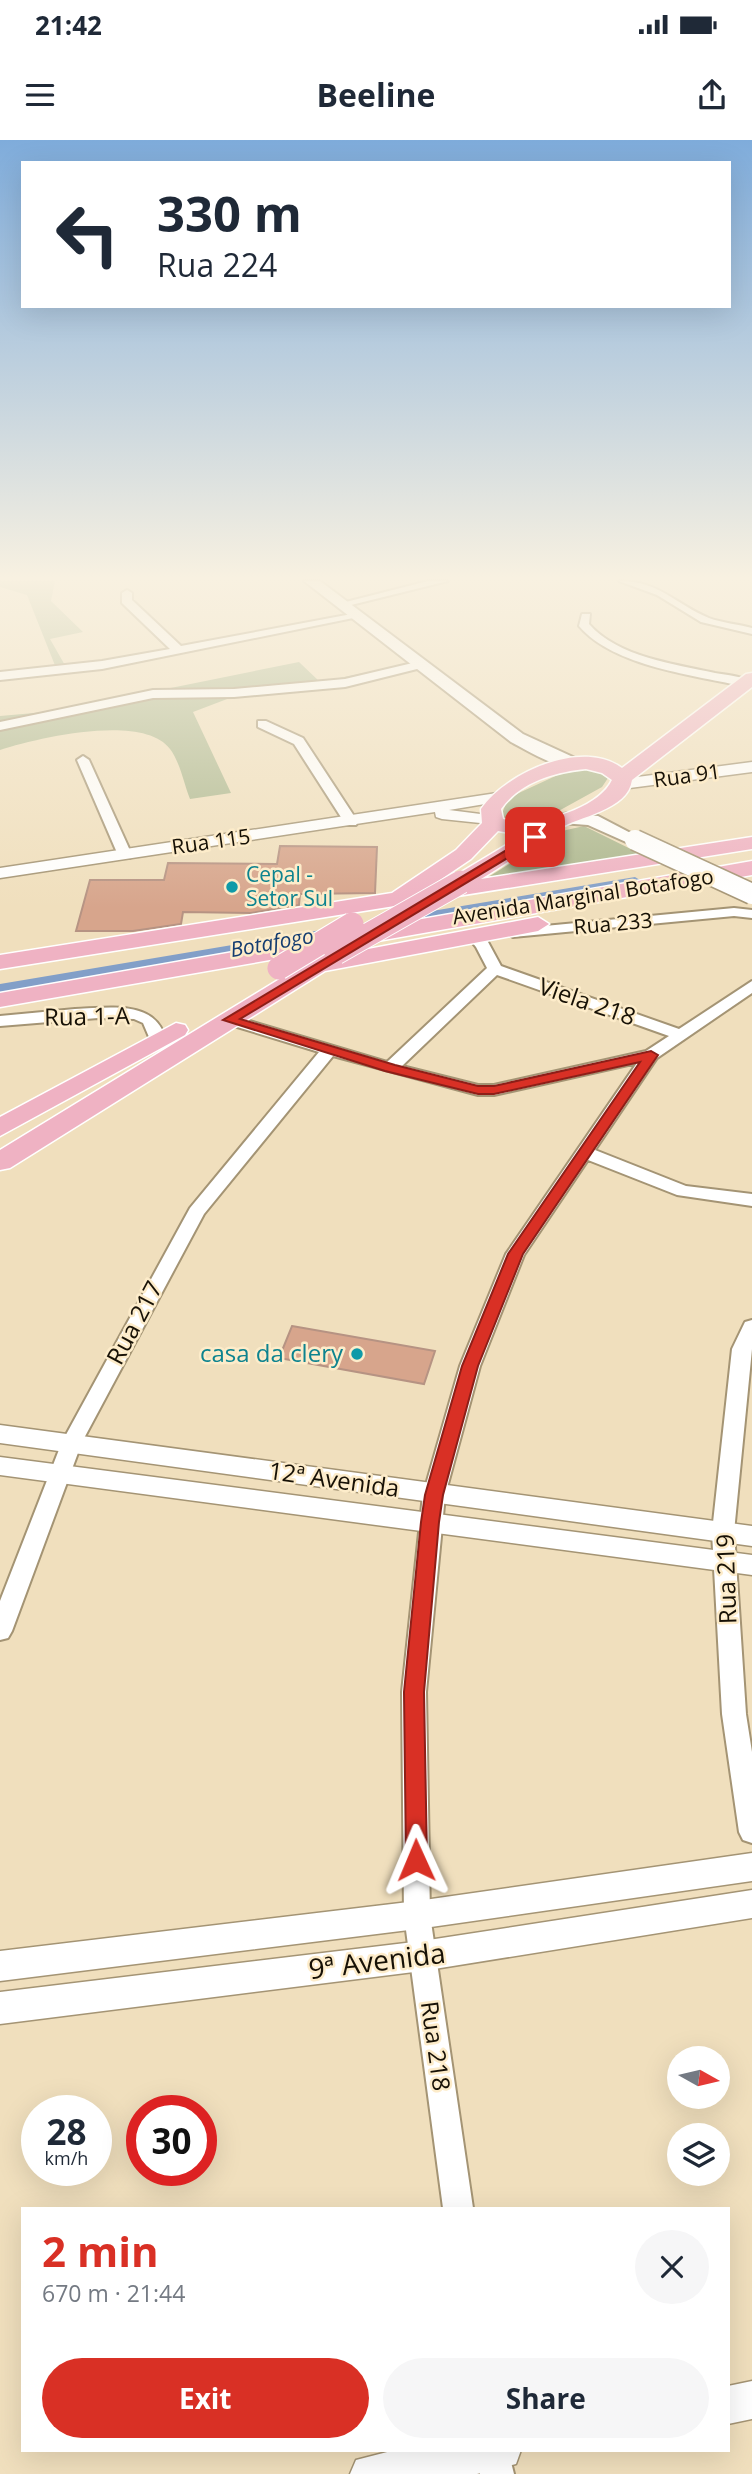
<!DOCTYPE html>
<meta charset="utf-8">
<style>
body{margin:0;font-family:"Open Sans",sans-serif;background:#f6f6f7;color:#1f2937;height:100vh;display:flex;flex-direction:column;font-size:26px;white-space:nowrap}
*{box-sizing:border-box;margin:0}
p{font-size:23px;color:#747a83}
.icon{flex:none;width:38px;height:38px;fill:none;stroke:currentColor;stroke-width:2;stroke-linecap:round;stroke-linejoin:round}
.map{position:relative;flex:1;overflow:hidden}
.panel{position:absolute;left:21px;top:2067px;width:709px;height:245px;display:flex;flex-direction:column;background:#fff;border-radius:0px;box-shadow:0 7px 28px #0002}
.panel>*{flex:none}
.hud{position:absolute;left:21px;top:21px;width:710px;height:147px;border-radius:0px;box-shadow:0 7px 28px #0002;background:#fff;color:#1f2937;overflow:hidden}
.needle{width:46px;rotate:98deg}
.tools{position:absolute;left:667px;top:1906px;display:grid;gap:14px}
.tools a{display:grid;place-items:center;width:63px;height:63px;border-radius:50%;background:#fff;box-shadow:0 7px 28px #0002;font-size:35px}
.speed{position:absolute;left:21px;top:1955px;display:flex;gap:14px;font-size:35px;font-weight:700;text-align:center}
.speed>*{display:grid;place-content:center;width:91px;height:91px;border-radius:50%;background:#fff;box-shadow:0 7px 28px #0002;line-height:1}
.speed small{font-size:18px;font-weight:400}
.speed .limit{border:10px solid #d22;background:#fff;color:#111}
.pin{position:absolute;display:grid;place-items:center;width:60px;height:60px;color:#fff;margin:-30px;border-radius:14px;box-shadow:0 4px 10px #0006}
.me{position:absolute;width:77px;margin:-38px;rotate:359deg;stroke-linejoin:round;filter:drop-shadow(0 0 5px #0008)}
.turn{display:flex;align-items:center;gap:24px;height:147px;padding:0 21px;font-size:32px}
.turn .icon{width:91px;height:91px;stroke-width:2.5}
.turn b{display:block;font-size:49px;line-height:60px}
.round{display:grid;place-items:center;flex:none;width:74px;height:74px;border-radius:37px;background:#f6f6f7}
.head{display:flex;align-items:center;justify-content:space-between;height:119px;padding:0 21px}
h1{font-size:42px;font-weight:700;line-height:52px;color:#d93025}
.button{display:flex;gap:14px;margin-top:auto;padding:14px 21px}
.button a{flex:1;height:80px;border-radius:42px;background:#d93025;color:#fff;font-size:28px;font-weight:700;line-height:80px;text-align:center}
.button a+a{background:#f6f6f7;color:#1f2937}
.status{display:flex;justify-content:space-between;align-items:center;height:49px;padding:0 35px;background:#fff;direction:ltr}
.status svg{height:19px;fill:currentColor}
header{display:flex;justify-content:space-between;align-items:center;height:91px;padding:0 21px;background:#fff;font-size:32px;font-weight:700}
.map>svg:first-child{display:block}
.green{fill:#acb78e}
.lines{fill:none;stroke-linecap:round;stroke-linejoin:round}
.canal{fill:#829fc8;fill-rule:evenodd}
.building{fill:#d7a58c;stroke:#b69383;stroke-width:2}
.minor-casing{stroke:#a49474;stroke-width:4}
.tertiary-casing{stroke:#a49474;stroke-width:3}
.secondary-casing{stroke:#a49474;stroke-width:4}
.primary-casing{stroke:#fff;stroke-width:3}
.minor{fill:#fff;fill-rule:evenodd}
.tertiary{fill:#fff;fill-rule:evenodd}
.secondary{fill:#fff;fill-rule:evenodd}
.primary{fill:#efb2c3;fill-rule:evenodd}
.secondary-bridge-casing{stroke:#a49474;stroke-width:23;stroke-linecap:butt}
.primary-bridge-casing{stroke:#fff;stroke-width:25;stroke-linecap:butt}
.secondary-bridge{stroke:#fff;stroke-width:20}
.primary-bridge{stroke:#efb2c3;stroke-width:23}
.route{fill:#d93025;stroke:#8d1f18;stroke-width:2}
.culture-dot{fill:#0f9aa8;stroke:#fdecca;stroke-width:2.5}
.labels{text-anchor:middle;stroke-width:5;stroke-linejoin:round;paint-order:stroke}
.far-street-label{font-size:21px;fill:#171106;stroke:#fdecca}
.far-culture-label{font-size:21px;fill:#0d838f;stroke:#fdecca;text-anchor:start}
.far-water-label{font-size:21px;font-style:italic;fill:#143c70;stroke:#fdecca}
.street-label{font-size:24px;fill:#171106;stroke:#fdecca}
.culture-label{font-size:24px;fill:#0d838f;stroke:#fdecca;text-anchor:end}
.near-street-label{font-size:28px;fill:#171106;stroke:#fdecca}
</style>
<div class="status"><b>21:42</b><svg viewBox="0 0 49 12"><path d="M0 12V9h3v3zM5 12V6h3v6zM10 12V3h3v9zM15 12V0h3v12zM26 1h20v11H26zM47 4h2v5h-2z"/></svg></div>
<header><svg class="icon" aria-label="menu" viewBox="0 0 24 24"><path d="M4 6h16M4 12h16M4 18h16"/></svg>Beeline<svg class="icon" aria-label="share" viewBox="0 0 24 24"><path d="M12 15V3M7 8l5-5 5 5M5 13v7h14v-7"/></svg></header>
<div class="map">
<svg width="752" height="2334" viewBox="0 0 752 2334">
<rect width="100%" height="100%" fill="#f0dfbd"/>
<path class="green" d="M0,441H55L51,461L83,492L50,499L66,527L56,528L27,455L0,447Z
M299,522L320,542L398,526L406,532L327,549L235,556L193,572L231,653L190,659C184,644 180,622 170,609C143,573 38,598 0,610V576L57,571Z
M575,627L590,628L608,638L602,647L535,684L500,679L508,658Z
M584,686L651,719L474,746L562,691Z"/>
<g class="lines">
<path class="canal" d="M635,737L643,742L641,746L390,788L381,783L390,778Z
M339,787L345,788L348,792L345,796L0,854V844Z"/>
</g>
<path class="building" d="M280,706L377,707L375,753L300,754L299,765L251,773L183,772L181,784L133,791H76L90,740H164L168,723L277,724Z
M292,1186L435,1211L424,1244L279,1218Z"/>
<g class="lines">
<defs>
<path id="minor" d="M428,441H448L343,467L338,464Z
M619,441C660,441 675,464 709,478C722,483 738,484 752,488V494L701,482L657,455Z
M127,450L132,453V460L181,506L357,473L363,476L102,529L0,540V532L102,521L170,509L122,463V453Z
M582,474H590L589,484C618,517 674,524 715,533C727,535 743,536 752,543L746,547C695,535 614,527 579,486Z
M421,521L425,523V527L345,547L234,557L153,558L0,590V582L153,550L234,549L345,539Z
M258,581H266L303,598L358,682L356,685H346L294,604L258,587Z
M83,616L89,620L132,715L130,718L118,715L77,620Z
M734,768L752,770V778L734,776L513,797L506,793L513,789Z
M474,792L488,802L501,826L679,889L752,841V853L657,918L595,1010L686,1046L752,1054V1066L677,1055L588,1020L524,1115L480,1226L445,1355L426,1552L430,1775L473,2068H443L404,1775L402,1552L423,1355L460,1226L506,1114L637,923L494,955H478L333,916L204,1074L82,1302L12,1491L8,1498L0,1500V1461L62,1302L190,1068L319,912L224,883V877H236L387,922L487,828L476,807L467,796ZM497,835L669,896L646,911L494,945H478L402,926Z
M75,869C109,868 157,859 166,901L158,906L152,904L143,883L134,879L98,878L0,886V876Z
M752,1180V1209L734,1392L746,1574L752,1612V1703L743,1700L739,1692L722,1574L712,1392L732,1209L745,1182Z
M476,2310H508L514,2334H480Z"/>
<path id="tertiary" d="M752,622V632L622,649L614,644L622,639Z
M497,653L505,658L503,661L449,670L496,676L498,679L490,684L442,679L436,677L435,672L0,738V728Z
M0,1285L752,1386V1406L0,1303Z
M0,1317L752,1415V1435L0,1335Z
M752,1713V1741L417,1789L0,1841V1811L417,1761Z
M752,1750V1778L422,1831L0,1884V1852L422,1801Z
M752,2241V2279L728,2284V2246Z
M395,2310H521L516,2324L477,2334H350L356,2320Z"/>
<path id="secondary" d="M304,441H320L523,594L586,623L583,627C561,632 530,612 511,602Z
M568,673L598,676L644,700L635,706L588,685L561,683L559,679L561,675Z"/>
<path id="primary" d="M752,533V547L632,640C628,670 578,677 558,689C533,705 507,723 481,739L752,697V709L0,829V815L392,753L456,710L482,683L481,669C506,633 582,598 622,628L746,534ZM586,629L602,633L612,640C598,670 533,688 503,679L501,669C520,642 555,632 586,629ZM498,691L523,695L453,737L451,744L428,748L471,719Z
M752,721V735L338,808L347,813L538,777L549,784L538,791L325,831L10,1028L0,1030V1010L327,810L0,867V853Z
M176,883L185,885L188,890L185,895L0,996V977Z"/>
</defs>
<use href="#minor" class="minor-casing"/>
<use href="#tertiary" class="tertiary-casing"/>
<use href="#secondary" class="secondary-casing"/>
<use href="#primary" class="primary-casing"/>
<use href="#minor" class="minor"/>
<use href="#tertiary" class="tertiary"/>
<use href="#secondary" class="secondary"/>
<use href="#primary" class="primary"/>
<defs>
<path id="secondary-bridge" d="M635,700L752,754"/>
<path id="primary-bridge" d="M336,813L461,742
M279,828L352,784"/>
</defs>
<use href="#secondary-bridge" class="secondary-bridge-casing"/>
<use href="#primary-bridge" class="primary-bridge-casing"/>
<use href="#secondary-bridge" class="secondary-bridge"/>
<use href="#primary-bridge" class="primary-bridge"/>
</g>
<linearGradient id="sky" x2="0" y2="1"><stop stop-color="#7facdb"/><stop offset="0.57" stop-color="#f8f1e1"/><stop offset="1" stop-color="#f8f1e1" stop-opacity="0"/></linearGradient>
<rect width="752" height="768" fill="url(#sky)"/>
<path class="route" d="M535,693L539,694V699L240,879L395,925L478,946H494L651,911L658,915L523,1114L478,1226L443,1355L439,1382L424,1552L427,1720L424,1726L416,1729L409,1726L406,1720L404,1552L421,1382L425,1355L462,1226L508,1114L640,922L494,954H478L385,931L223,880Z"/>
<g class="culture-dot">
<circle cx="232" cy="747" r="7"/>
<circle cx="357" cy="1214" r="7"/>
</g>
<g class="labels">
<g class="far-street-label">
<text transform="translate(687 636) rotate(-8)" y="7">Rua 91</text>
<text transform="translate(211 702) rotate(-8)" y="7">Rua 115</text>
<text transform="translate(583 757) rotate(-9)" y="7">Avenida Marginal Botafogo</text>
<text transform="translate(613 784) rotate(-5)" y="7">Rua 233</text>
</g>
<g class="far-culture-label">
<text x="246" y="742">Cepal -<tspan x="246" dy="24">Setor Sul</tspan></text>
</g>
<g class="far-water-label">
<text transform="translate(272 803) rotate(-10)" y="7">Botafogo</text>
</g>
<g class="street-label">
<text transform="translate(587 862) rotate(19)" y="8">Viela 218</text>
<text transform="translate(87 877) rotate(-1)" y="8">Rua 1-A</text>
<text transform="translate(135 1183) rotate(-62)" y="8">Rua 217</text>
<text transform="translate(334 1340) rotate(8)" y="8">12ª Avenida</text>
<text transform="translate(727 1439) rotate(-92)" y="8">Rua 219</text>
<text transform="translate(435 1906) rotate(82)" y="8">Rua 218</text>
</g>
<g class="culture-label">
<text x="343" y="1222">casa da clery</text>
</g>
<g class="near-street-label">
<text transform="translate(377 1821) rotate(-7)" y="10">9ª Avenida</text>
</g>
</g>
</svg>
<div class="tools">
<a><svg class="needle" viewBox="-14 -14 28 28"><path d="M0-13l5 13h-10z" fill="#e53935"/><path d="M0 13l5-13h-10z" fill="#747a83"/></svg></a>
<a><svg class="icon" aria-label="layers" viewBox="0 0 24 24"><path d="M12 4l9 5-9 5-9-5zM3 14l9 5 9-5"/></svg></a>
</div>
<div class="speed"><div>28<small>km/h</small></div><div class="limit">30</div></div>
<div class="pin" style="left:535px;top:697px;background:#d93025"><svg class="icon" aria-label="arrive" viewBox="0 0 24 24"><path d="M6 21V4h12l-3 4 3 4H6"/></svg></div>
<svg class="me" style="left:416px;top:1720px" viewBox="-20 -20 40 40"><path d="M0-17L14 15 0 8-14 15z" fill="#d93025" stroke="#fff" stroke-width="4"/></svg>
<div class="hud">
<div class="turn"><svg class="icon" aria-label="left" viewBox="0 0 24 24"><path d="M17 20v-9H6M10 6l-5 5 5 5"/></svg><div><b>330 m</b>Rua 224</div></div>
</div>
<section class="panel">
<div class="head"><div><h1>2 min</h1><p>670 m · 21:44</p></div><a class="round"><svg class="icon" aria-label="close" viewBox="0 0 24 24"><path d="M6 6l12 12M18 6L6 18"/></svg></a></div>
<div class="button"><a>Exit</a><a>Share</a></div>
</section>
</div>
